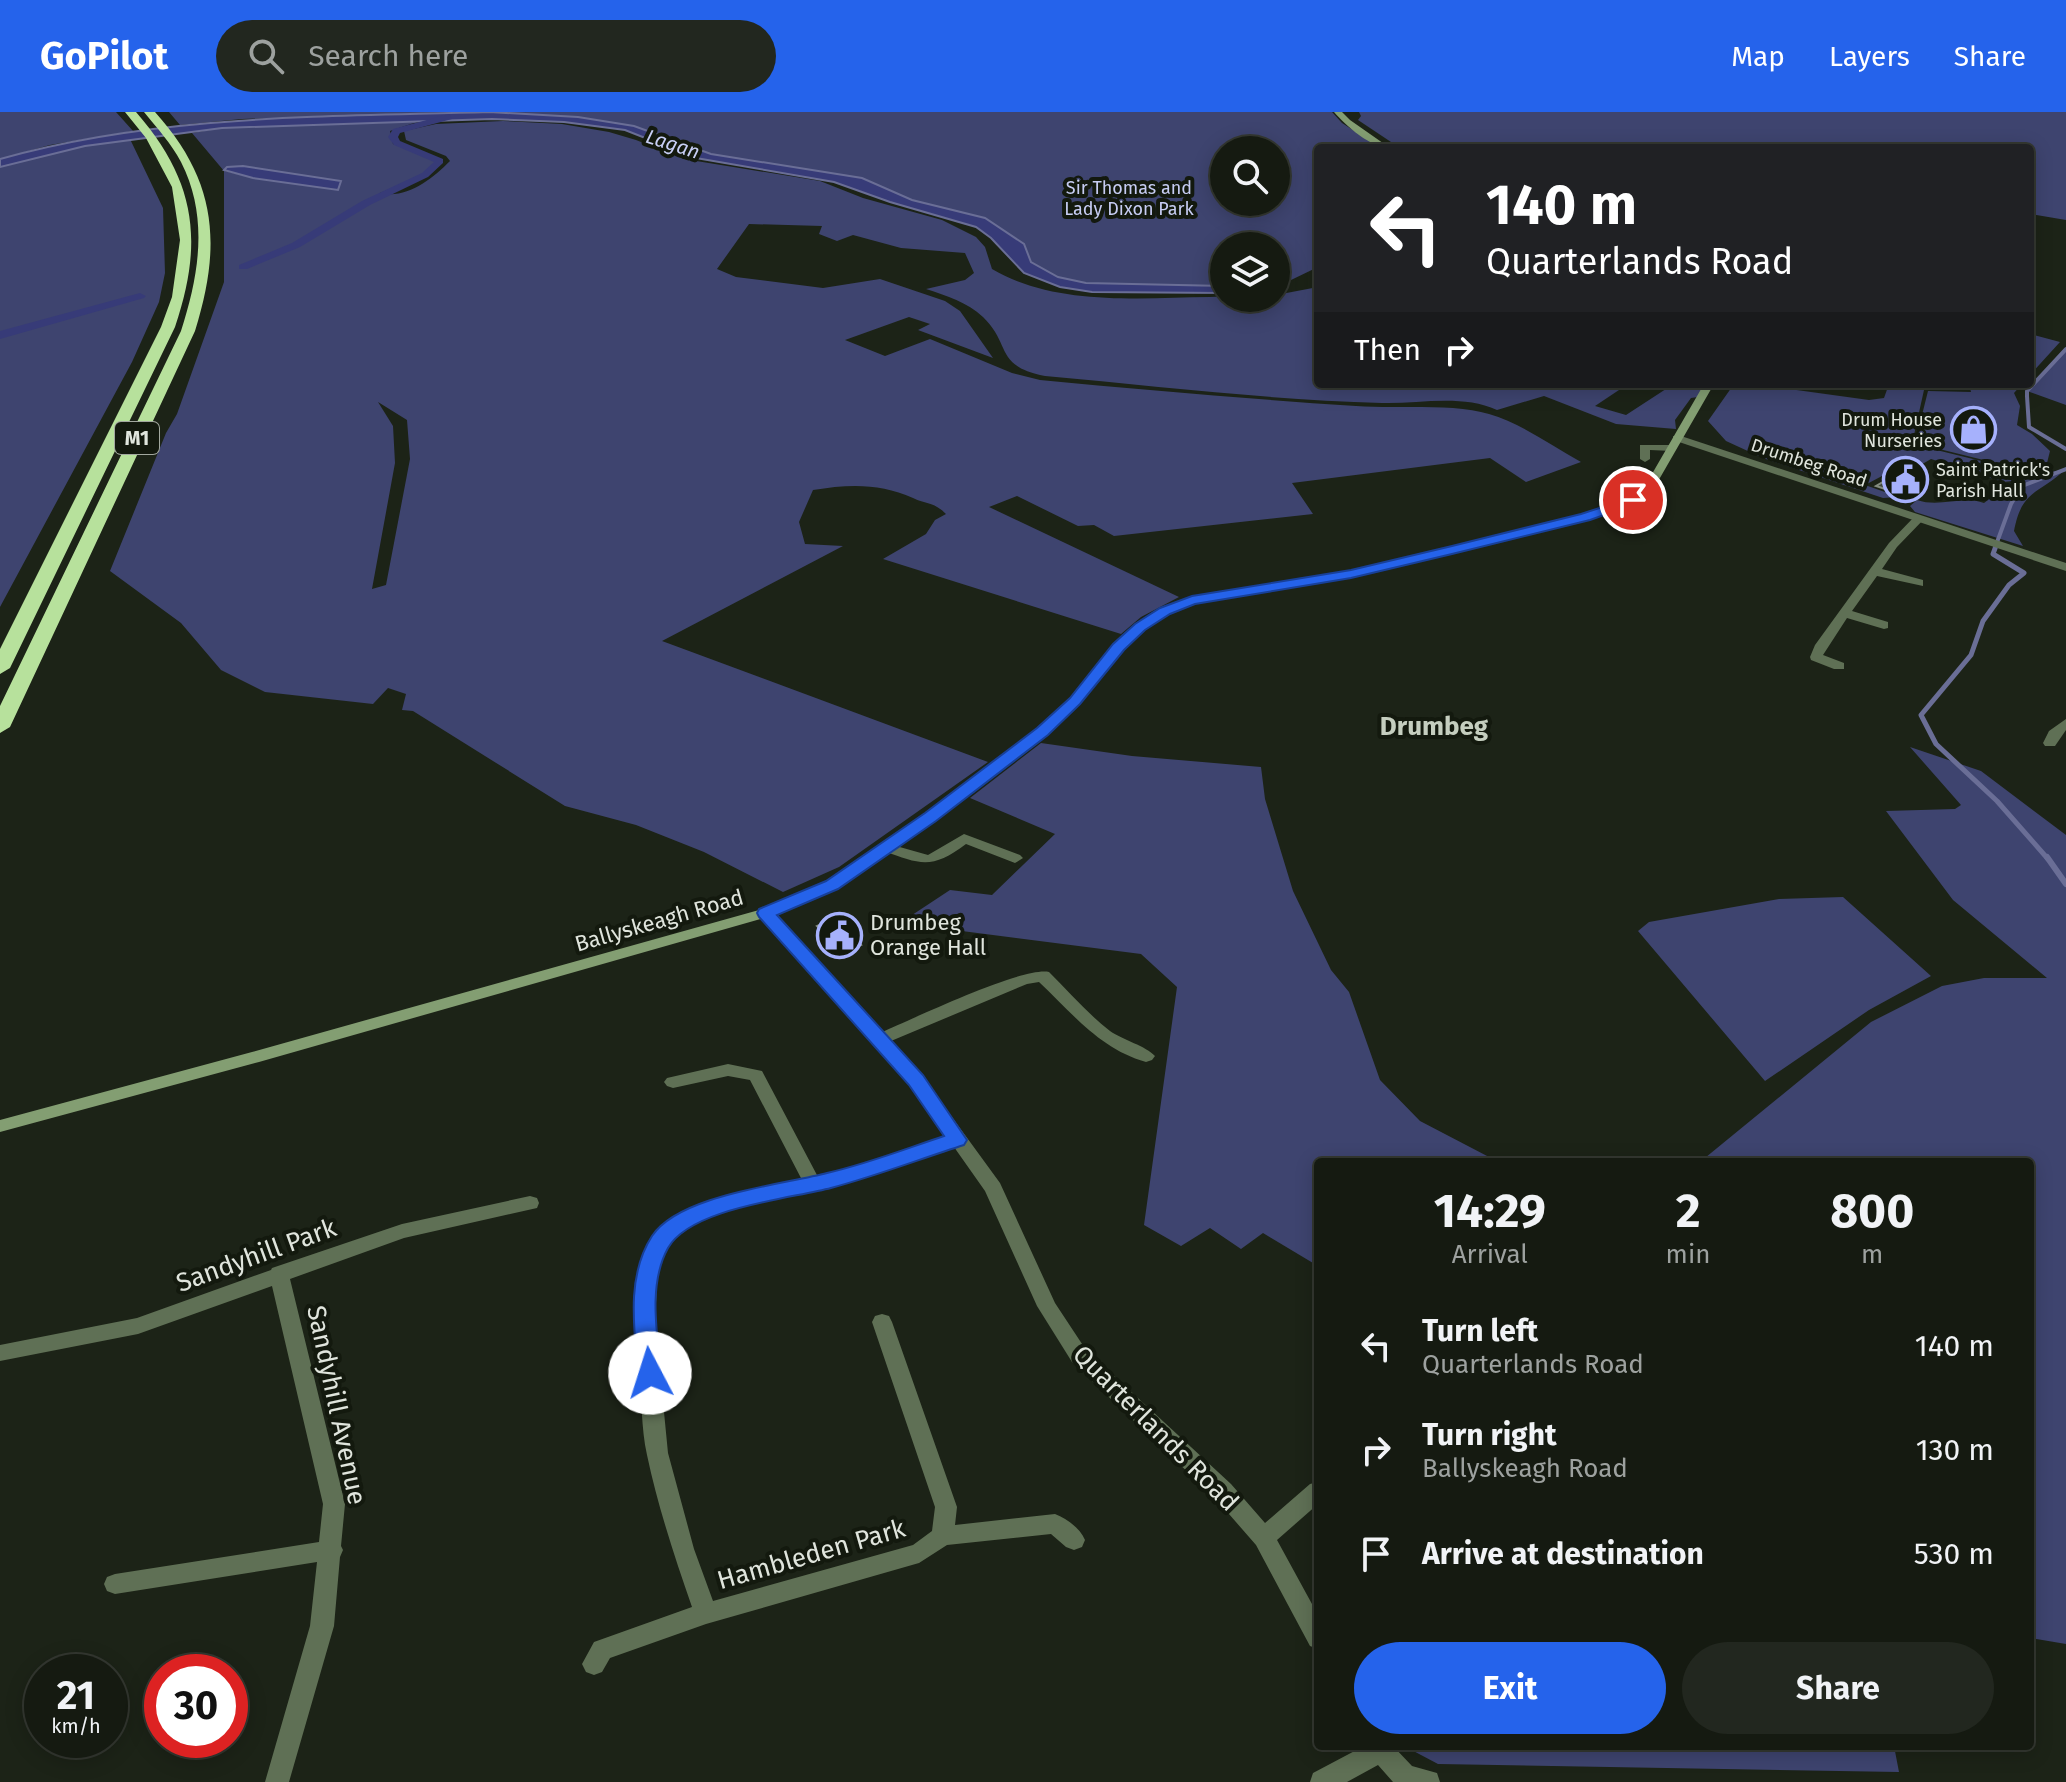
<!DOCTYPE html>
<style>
body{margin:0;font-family:"Fira Sans",sans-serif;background:#22271f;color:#f1f3f6;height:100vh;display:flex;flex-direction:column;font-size:30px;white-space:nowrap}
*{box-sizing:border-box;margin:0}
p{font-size:26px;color:#9da19f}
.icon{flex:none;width:44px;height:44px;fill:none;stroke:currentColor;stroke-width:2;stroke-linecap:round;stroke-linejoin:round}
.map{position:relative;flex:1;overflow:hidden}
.sheet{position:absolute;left:1314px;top:1046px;width:720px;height:592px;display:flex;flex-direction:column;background:#151a11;border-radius:8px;box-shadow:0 4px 20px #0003,0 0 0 2px #343831}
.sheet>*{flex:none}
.banner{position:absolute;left:1314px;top:32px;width:720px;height:244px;border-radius:8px;box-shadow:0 4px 20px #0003,0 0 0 2px #343831;background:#202124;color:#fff;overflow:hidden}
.buttons{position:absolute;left:1210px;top:24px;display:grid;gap:16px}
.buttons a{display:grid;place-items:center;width:80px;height:80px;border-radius:50%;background:#151a11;box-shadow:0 4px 20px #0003,0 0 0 2px #343831;font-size:40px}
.speed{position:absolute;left:24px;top:1542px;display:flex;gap:16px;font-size:40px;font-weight:700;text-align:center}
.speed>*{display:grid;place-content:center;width:104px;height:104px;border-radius:50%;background:#151a11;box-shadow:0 4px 20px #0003,0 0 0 2px #343831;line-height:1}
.speed small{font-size:20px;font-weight:400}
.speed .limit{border:12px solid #d22;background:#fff;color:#111}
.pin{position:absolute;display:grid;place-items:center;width:68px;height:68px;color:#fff;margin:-34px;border:4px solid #fff;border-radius:50%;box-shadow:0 2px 8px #0007}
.me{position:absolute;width:88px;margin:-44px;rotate:355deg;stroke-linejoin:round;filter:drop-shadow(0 0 6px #0008)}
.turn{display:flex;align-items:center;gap:28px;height:168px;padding:0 40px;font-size:36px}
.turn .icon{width:104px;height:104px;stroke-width:2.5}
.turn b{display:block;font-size:56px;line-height:68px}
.then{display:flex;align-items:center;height:76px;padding:0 40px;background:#0003;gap:16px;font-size:30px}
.eta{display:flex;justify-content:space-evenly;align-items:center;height:136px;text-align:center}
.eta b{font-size:48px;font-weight:700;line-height:56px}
.primary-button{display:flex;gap:16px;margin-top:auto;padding:16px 40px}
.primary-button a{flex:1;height:92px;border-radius:48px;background:#2563eb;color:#fff;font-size:32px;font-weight:700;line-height:92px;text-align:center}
.primary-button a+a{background:#22271f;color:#f1f3f6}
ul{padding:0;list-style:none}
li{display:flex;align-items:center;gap:24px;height:104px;padding:0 40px}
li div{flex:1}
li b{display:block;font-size:30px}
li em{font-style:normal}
header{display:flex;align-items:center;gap:48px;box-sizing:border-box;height:112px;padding:0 40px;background:#2563eb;color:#fff}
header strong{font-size:38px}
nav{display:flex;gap:44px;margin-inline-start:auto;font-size:28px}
.search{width:560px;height:72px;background:#22271f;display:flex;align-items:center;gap:20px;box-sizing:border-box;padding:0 28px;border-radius:44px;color:#9da19f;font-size:30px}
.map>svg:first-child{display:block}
.green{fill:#3e446f;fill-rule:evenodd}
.water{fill:#373b78;stroke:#6a6e96;stroke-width:2}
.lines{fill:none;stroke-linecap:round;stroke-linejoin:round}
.stream-far2{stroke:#6a6e96;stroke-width:4}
.stream-far1{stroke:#6a6e96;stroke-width:5}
.stream{stroke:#6a6e96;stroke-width:6}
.canal{fill:#373b78;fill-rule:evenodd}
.building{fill:#41493d;stroke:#848d7f;stroke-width:2}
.minor{fill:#5f7055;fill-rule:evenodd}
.tertiary{fill:#5f7055;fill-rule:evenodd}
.secondary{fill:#839e72;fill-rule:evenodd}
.motorway{fill:#b7e19c;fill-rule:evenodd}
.route{fill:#2563eb;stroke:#184099;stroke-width:2}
.labels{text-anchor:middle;stroke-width:8;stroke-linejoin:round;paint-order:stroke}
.far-park-label{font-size:18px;fill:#c7cdf3;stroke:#13190e}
.far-poi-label{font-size:18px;fill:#e0e5dd;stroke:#13190e;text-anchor:end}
.far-street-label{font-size:18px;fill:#e0e5dd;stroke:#13190e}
.far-water-label{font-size:20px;font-style:italic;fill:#c8cff5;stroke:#13190e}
.shield{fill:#13190e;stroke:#a2a89f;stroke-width:2}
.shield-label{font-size:20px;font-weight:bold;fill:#e0e5dd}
.street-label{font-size:22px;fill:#e0e5dd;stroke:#13190e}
.poi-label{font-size:22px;fill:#e0e5dd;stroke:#13190e;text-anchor:start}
.quarter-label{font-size:26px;font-weight:bold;fill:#c5cebf;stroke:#13190e}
.near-street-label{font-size:26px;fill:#e0e5dd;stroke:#13190e}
</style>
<header>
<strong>GoPilot</strong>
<div class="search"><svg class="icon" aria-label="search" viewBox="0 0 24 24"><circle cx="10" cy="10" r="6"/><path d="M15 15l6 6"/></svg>Search here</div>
<nav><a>Map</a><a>Layers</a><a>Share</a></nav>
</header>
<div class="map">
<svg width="2066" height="1670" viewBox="0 0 2066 1670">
<rect width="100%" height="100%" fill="#1c2317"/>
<path class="green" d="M0,0H116L133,19L50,33L0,47Z
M169,0H1332L1342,11L1381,36H1318V155L1291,168L1276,170V134H1224V174C1175,174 1105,182 1059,165C1049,161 1040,155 1031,150L1024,132L985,106L912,88L862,66L710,42L634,14L578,5L489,0L242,7L180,13ZM1224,38H1276V90H1224Z
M1359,0H2066V108L2030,102V36H1400L1358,8L1361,4Z
M503,9L562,12L609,20L636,28L684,47L820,69L863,86L942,108L976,125L985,135L992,157C1055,194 1139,186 1210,185C1231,184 1253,186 1276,186V183L1318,175V272H1628L1595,294L1626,303L1669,275L1662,272H1706L1698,285L1691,286L1675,308L1676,317L1616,312L1544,284L1497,298C1462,282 1419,292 1382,291C1269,288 1157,274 1045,264C994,254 1012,233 983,205C967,190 947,184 926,177L965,168L974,161L965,141L901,136L853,123L837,129L819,122L822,114L749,112L717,157L736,165L823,176L880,167L945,189L960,199L993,246L918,218L930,212L909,205L845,228L885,244L930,227L1012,261L1040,268C1145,278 1250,287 1356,294C1395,297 1454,291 1489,302C1521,311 1552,334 1581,350L1526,370L1490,346L1292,371L1313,402L1114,424L1094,413L1078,414L1017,384L989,395L1179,485L1141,505L1121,522L883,447L926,422L935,408L946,402C933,389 927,393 913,386C880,371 849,372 813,378L799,410L805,432L843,434L662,529L988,650L839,755L783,780L704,740L636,713L565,694L413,599L402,598L406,582L388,576L373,592L265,580L221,558L181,511L110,459L166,321L177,302L224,170V59L192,21L222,16L417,10L390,19L393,32L434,45L437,49L419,65L380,81C407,87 431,68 450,49L446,44L406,28L404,19L436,12ZM243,54L340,69L337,78L253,66L225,59ZM378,290L407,308L410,347L386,473L372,477L395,351L393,314Z
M130,27L163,96L165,161L159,190L132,250L0,495V55L85,34Z
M2030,222L2060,230L2030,263Z
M2066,237V293L2027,279Z
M1734,272H1787L1782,276L1869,288L1884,286L1889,272H1936L1924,278L1912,332L2038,363L2066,357C2038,383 2022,377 2014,419L2023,434L1915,400L1910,394L1917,388C1940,396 1962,383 1984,391L2013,369L2003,370L1931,347L1907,361L1901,359L1889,366L1882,364L1865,373L1899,385L1883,386L1763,346L1726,329L1708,309Z
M1969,272H2022L2014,281L2020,294L2017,313L2032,322L2050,339L2045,359L2036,361L1915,331L1928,279L1971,280Z
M1041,631L1132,644L1261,655L1265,687L1293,779L1331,858L1349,880L1380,968L1420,1009L1489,1045L1484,1050H1318V1154L1263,1121L1241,1137L1210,1116L1181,1134L1144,1113L1177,875L1141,842L900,811L950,778L992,783L1055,722L970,686Z
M1910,635L1981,659L2066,723V1532L2030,1526V1050H1700L1871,910L1942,874L1984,866H2047L1953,788L1886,699L1955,697L1961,693Z
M1843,785L1931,864L1869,898L1765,969L1638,819L1649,810L1779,787Z
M1404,1634H1894L1899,1660L1438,1652Z"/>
<path class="water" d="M489,0L578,5L634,14L711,42L862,66L912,88L985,106L1024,132L1031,150L1058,165L1086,171L1224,174V181L1092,180L1060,175L1024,161L991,126L976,115L890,90L834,70L696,46L625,18L564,10L492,7L222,16L85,34L0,55V47C159,2 325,5 489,0Z
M243,54L341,69L338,78L253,66L224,58L227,55Z"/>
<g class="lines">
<path class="stream-far2" d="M2066,237L2027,279V284L2029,315L2066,337
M1996,433L2011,392L2022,374L2066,357"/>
<path class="stream-far1" d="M1997,431L1993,442L2024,461L2009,473L1983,509L1971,543L1921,603L1936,632L1997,689L2048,747"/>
<path class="stream" d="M2047,745L2066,772"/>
<path class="canal" d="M449,2L452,7L400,21L398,25L400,29L443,47V51L428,65L370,93L300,135L247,157H239V153L292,131L362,89L422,61L434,50L394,33L388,25L393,17Z
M140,181L146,184L144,186L0,227V219Z"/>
</g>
<path class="building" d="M1902,359L1925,367L1900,382L1876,374Z
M833,807L861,833L844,840L817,814Z"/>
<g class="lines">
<path class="minor" d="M1640,333H1672L1677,336L1672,339L1650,338V347L1645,350L1640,347Z
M1919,403L1925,406L1897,435L1882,457L1923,468V474L1877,464L1852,499L1888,510V516L1884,517L1847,506L1823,543L1844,551V557H1834L1811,548L1810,545L1815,533L1889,431L1915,404Z
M2066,607V618L2055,634H2045L2043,631L2049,619Z
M964,722L1020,743L1023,746L1015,751L966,732C933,757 921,753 884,739L882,736L889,732L928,743Z
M765,796L771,798L882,920C913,907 1023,854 1049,860C1069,880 1088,902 1110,919C1123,928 1146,934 1155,944L1152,948L1146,950C1100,937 1073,902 1039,870L1027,872L891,929L922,964L1000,1071L1055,1191L1086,1238L1231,1372L1265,1411L1310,1372L1318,1370V1392L1277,1428L1318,1503V1537L1310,1534L1256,1433L1215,1386L1072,1250L1037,1194L985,1079L954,1035L830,1076L738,1094L700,1108L669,1131L658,1158L655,1208L668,1341L694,1437L713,1489L913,1433L932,1419L935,1395L872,1210L875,1204L882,1202L889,1204L892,1210L957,1395L955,1413L1055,1402C1067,1407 1080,1416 1085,1428L1082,1435L1074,1438L1066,1435L1051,1422L947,1433L919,1451L706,1512L610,1546L602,1560L594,1563L586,1560L582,1552L594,1530L692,1495C675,1446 658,1395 647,1343C641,1316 642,1286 639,1258C635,1211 631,1165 654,1122L686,1098L736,1081L802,1068L750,968L728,964L673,976L667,974L664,970L667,966L728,952L762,959L818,1065L947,1025L910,972L759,804L757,801Z
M530,1084L537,1086L539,1091L537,1096L404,1126L290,1167L345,1392L341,1434L343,1438L340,1445L334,1514L289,1670H265L310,1514L317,1450L115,1482L107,1479L104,1472L107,1465L115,1462L319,1430L323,1392L272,1174L138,1222L0,1249V1233L137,1206L271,1158L272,1156L402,1112Z
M1364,1634H1393L1412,1654L1437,1661L1440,1670H1393L1378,1653L1347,1670H1310L1313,1661Z"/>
<path class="tertiary" d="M1673,324H1681L2066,451V459L1673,328Z"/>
<path class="secondary" d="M1334,0H1342L1350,8L1390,36C1371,36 1346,14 1334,0Z
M1704,272H1714L1653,378L1625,396L1532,422L1351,466L1195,492L1169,502L1144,518L1124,538L1080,592L1048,622L894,739L837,776L771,804L259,950L0,1020V1008L252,940L759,798L827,770L884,733L1038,616L1070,586L1114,532L1136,512L1161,496L1192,485L1351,458L1525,417L1617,392L1645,374Z"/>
<path class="motorway" d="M125,0H136C196,69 204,129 175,215L10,556L0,562V537L161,215L172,185L180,128L172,75L146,26Z
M144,0H155C217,69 222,132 195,219L10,615L0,621V594L181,219C199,163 209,105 181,50C171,31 157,16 144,0Z"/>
</g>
<path class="route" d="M1633,385L1638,386V391L1590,408L1452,442L1351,466L1195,492L1170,502L1145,518L1124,538L1080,592L1048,623L936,709L838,777L777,803L923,963L967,1028L964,1033C920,1047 876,1064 831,1076C789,1087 691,1096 668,1136C648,1172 657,1221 661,1261L658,1268L650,1271L641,1268L638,1261C634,1216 626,1164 652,1124C679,1083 781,1073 827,1061C867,1052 905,1037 944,1024L909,973L759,805L757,801L759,797L826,769L925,701L1037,616L1070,586L1113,532L1135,512L1160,496L1192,484L1351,458L1452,434L1581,402Z"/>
<defs>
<symbol id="shop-ring" viewBox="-11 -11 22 22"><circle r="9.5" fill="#13190e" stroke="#a6b1fc" stroke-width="1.5"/><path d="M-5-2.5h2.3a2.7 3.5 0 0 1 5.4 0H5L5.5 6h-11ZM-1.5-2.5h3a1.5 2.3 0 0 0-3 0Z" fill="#a6b1fc"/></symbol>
<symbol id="civic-ring" viewBox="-11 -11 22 22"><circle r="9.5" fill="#13190e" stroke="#a6b1fc" stroke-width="1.5"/><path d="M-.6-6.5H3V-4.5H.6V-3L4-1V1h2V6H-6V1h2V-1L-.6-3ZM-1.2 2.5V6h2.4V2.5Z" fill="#a6b1fc"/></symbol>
</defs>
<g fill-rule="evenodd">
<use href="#shop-ring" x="1948" y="292" width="51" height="51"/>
<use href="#civic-ring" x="1880" y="342" width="51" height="51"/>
<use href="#civic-ring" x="814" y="798" width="51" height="51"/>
</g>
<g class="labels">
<g class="far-park-label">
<text x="1129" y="82">Sir Thomas and<tspan x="1129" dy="21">Lady Dixon Park</tspan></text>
</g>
<g class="far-poi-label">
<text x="1942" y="314">Drum House<tspan x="1942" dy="21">Nurseries</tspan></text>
<text x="1936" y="364" text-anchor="start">Saint Patrick's<tspan x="1936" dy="21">Parish Hall</tspan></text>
</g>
<g class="far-street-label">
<text transform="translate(1809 351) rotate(18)" y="6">Drumbeg Road</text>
</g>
<g class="far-water-label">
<text transform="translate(673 32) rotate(18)" y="7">Lagan</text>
</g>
<rect class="shield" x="115" y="310" width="44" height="32" rx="6"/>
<g class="shield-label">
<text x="137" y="333">M1</text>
</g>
<g class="street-label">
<text transform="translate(659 808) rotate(-16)" y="8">Ballyskeagh Road</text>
</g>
<g class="poi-label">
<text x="870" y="818">Drumbeg<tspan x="870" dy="25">Orange Hall</tspan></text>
</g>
<g class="quarter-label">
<text x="1434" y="623">Drumbeg</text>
</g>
<g class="near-street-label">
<text transform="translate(256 1143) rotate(-20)" y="9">Sandyhill Park</text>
<text transform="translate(337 1293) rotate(78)" y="9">Sandyhill Avenue</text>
<text transform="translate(1156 1316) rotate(45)" y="9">Quarterlands Road</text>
<text transform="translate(811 1442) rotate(-16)" y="9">Hambleden Park</text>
</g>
</g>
</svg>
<div class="buttons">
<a><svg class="icon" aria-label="search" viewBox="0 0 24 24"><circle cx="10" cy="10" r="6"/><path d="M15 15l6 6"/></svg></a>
<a><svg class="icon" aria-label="layers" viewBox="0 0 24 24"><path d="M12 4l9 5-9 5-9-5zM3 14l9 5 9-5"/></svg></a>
</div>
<div class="speed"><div>21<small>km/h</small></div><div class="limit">30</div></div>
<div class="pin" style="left:1633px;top:388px;background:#d93025"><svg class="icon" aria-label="arrive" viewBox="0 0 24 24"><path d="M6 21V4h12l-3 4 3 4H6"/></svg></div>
<svg class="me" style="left:650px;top:1261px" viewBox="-20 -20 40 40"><circle r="19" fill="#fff"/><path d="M0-13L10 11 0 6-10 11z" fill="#2563eb"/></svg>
<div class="banner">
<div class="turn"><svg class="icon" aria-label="left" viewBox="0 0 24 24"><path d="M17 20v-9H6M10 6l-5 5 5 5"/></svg><div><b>140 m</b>Quarterlands Road</div></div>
<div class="then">Then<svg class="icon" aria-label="right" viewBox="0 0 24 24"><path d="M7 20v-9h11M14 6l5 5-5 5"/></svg></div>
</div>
<section class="sheet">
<div class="eta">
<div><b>14:29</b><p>Arrival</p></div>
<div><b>2</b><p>min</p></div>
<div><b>800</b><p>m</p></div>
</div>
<ul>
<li><svg class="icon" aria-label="left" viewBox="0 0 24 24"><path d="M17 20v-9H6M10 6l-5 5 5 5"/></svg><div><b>Turn left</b><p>Quarterlands Road</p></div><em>140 m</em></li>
<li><svg class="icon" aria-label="right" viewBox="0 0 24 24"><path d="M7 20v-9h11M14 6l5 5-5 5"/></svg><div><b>Turn right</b><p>Ballyskeagh Road</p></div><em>130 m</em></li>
<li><svg class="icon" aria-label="arrive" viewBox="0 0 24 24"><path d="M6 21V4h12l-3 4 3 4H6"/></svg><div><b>Arrive at destination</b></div><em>530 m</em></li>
</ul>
<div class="primary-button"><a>Exit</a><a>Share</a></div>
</section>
</div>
